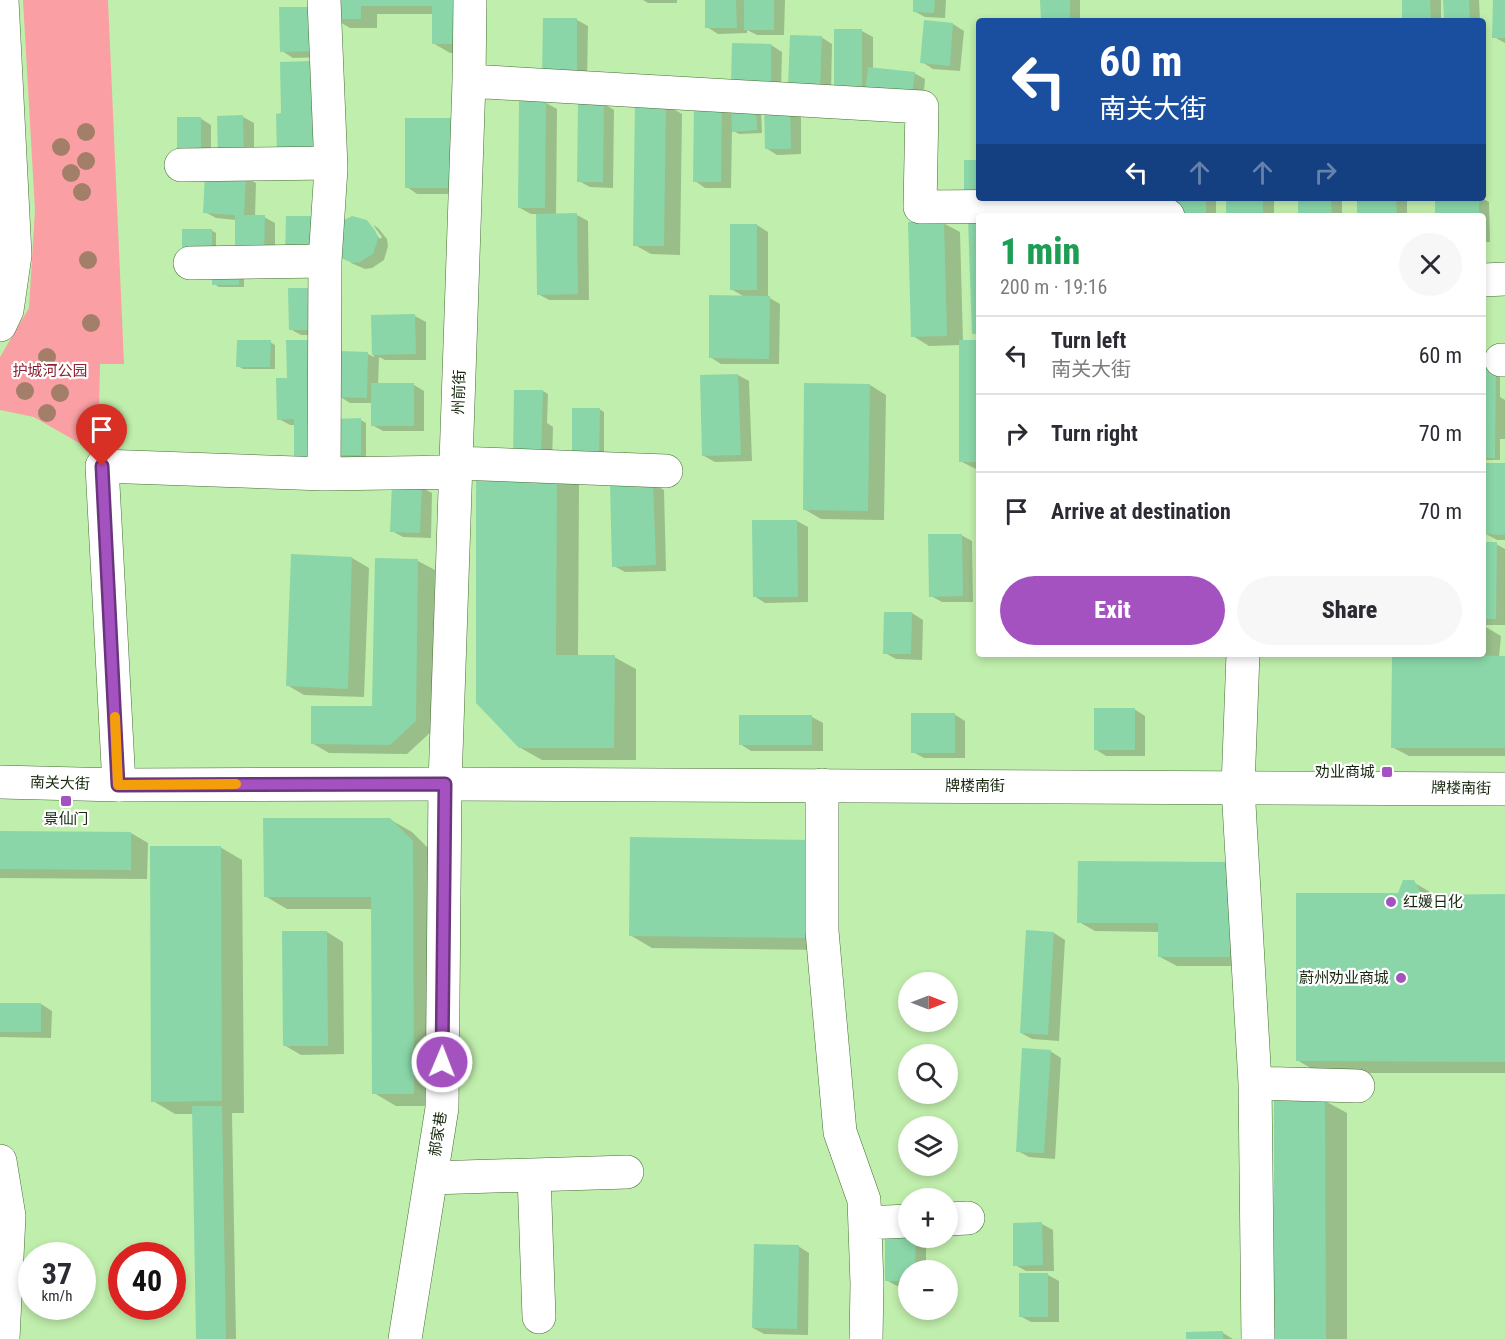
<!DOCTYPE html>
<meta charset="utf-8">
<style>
body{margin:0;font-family:"Roboto Condensed","Noto Sans SC",sans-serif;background:#f7f7f7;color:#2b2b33;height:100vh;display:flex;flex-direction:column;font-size:22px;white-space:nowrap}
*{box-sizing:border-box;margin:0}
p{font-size:20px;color:#7c7c81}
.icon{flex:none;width:33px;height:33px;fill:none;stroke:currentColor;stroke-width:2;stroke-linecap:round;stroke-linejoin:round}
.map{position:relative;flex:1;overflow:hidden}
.details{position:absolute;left:976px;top:213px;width:510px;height:444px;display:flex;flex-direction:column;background:#fff;border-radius:6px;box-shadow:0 3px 9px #0003}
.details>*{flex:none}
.banner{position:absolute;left:976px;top:18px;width:510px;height:183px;border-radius:6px;box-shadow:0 3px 9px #0003;background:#1a4fa0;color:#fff;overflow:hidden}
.needle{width:39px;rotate:90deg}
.controls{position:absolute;left:898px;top:972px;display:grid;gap:12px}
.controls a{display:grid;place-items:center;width:60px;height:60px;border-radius:50%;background:#fff;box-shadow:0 3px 9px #0003;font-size:30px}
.speed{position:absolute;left:18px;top:1242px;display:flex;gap:12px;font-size:30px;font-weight:700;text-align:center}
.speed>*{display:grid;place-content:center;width:78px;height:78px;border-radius:50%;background:#fff;box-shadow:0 3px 9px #0003;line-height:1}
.speed small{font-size:15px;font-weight:400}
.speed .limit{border:9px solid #d22;background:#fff;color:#111}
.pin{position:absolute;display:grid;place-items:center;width:51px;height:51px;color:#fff;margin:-62px -26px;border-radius:50% 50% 50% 0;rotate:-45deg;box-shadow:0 0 6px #0007}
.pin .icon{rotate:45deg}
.me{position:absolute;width:66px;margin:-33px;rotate:1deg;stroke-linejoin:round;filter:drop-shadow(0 0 4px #0008)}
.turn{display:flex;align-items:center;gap:21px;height:126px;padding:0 24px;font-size:27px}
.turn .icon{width:78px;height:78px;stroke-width:2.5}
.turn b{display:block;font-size:42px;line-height:51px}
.lanes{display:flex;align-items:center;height:57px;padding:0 24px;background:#0003;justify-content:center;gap:30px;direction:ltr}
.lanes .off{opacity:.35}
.round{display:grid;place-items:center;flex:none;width:63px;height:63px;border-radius:32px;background:#f7f7f7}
.overview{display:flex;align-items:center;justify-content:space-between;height:102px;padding:0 24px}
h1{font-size:36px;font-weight:800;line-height:45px;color:#1e9e55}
.button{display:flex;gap:12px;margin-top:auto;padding:12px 24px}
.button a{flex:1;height:69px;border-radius:36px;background:#a552c1;color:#fff;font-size:24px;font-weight:800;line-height:69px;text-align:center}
.button a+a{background:#f7f7f7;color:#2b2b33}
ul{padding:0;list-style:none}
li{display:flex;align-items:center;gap:18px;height:78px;padding:0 24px;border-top:2px solid #e1e1e2}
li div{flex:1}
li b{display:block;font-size:22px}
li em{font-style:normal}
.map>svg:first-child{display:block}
.green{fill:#faa0a4}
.shadow{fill:#0003}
.building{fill:#8ad6a8}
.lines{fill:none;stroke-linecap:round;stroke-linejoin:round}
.minor-casing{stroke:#456e32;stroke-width:34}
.major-casing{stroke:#456e32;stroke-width:34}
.minor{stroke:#fff;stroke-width:33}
.major{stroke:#fff;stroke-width:33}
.tree{fill:#a37e69}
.route-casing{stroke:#6b357d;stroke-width:15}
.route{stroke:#a552c1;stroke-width:10}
.slow{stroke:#f59e0b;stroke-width:10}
.poi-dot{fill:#a552c1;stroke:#fff;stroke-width:2}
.labels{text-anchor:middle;stroke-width:4.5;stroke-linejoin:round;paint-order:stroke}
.park-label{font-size:15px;fill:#8c2233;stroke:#fff}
.street-label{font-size:15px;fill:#17280f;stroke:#fff}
.poi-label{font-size:15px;fill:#17280f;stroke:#fff;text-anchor:end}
</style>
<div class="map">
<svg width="1505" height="1339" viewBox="0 0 1505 1339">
<rect width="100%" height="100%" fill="#c0eeac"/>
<path class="green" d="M23,0H108L124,364H100L98,454L34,417L0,410V357L29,308L35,210Z"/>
<path class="shadow" d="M333,0H476V53H450L433,43V14H377V28H350L333,18Z
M643,0H677V3H648Z
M707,0H785L784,35H757L747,30V33L718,34L707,27Z
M915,0H946L945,18L925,17L914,11Z
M1042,0H1080V21H1042Z
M1404,0H1441V21H1404Z
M1445,0H1479L1480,21H1445Z
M1494,0H1505V43L1494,37Z
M281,9L326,57L293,58L282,51Z
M577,20L588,26L587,85L554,84Z
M953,24L964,31L960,71L933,69L922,62Z
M862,31L873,37V69L914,73L925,79L923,102L846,94Z
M821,37L832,44L831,93L801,92Z
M771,45L782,52L781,89L744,88Z
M546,103L557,109L556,215H577L588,221L589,300H549L538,294L537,214H531L520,208Z
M603,103L614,110L613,188L590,187L579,181Z
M665,104L682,114L680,255L651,254L635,245Z
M696,104L761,109L762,133L739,134L732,130L731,188H705L695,181Z
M790,106L801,113V154L777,155L766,148Z
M219,117H243L254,123V164Z
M200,118L211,125V167H189Z
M406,120L466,194H417L407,187Z
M245,177L256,183L255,217H264L275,223V266L236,220L216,218L205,212Z
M1173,198H1216V216H1180Z
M1227,198H1274V216H1227Z
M1300,198H1342V216H1300Z
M1358,198H1407V216H1359Z
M1437,198H1482L1489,202L1490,242H1484V216H1437Z
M366,221L380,239L382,237L373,225L378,228L387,239L388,246L384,260L372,268L365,269L351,263Z
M943,223L960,232L963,342H980V471L960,461V345L929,346L913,336Z
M731,225H757L768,232V297L780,304L779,364H721L710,357L745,297L731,289Z
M211,230L216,233V261H189Z
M244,272V287H219L214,284Z
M290,289L328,335H301L290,329Z
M373,316H415L426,322V360H385L379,357L378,385H414L424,391V431H383L372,425L373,403H350L339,396L368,354L374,357Z
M317,341L295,425H290L279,419L288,380Z
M270,342L275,345V369H243L238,366Z
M1484,367H1495L1500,370V397L1505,400V439H1500V460H1484Z
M738,375L749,381L752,461L715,462L704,456Z
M870,385L886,395L884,520L821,519L804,509Z
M543,391L548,394L547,423L553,427L552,463H525Z
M599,409L604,412V462H578Z
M336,420H361L366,423V457H342L337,454Z
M1505,464V540H1497L1486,534Z
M557,471L579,484L578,657H614L636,669V760H542L519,747Z
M653,484L664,490L666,571L625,572L614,566Z
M421,487L432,493L431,538L403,537L392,531Z
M797,521L808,527V602L765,603L754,596Z
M961,535L972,541L973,602H942L931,596Z
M1484,544H1496L1505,549V625H1484Z
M292,556L352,558L369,568L364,697L304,695L287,685Z
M376,560L418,561L435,570L433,730L407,754L329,753L312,743L374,708Z
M912,613L923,620L922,660L896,659L885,653Z
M1484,626L1501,636L1499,657H1505V756H1409L1392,747L1394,654H1484Z
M1134,709L1145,716V756H1106L1095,749Z
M954,714L965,721V758H924L913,752Z
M812,717L823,723V751H751L740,744Z
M389,819L412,832L435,855L436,1106H396L374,1093L372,909H287L265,896Z
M0,832L131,833L148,843L147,879L0,878Z
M632,839L830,950L652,948L630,935Z
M220,847L242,860L244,1113H232L236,1339H197L194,1114H175L153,1101Z
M1230,863L1247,966H1177L1160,957V932L1095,931L1079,922Z
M1413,882L1437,896H1505V1073H1319L1297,1060L1399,895Z
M327,932L343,942L344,1054L301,1055L284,1045Z
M1028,932L1054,933L1065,940L1059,1041L1032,1039L1021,1033Z
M0,1004H41L52,1011L51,1038L0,1037Z
M1050,1051L1061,1058L1055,1159L1029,1157L1018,1151Z
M1325,1101L1347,1113V1339H1276Z
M1015,1224H1042L1053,1230L1054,1271H1026L1015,1265Z
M886,1229L909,1238H926V1270H909V1286H897L886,1280Z
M798,1246L809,1253L808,1335L764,1334L753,1328Z
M1048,1275L1059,1281V1322H1031L1020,1316Z
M1223,1333L1233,1339H1188Z"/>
<path class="building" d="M332,0H460V44H432V6H361V19H332Z
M705,0H736L737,28H705Z
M744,0H774V30H744Z
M913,0H935L934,13L913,12Z
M1040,0H1070V21H1041Z
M1402,0H1430L1431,21H1402Z
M1443,0H1469L1470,21H1444Z
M1493,0H1505V38H1492Z
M279,7H315L316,51L280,52Z
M543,18H577V79H542Z
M924,20L953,23L950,66L920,63Z
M834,29H862V88L834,89Z
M790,35L822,36L820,88L788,86Z
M732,43L771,44V83H731Z
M313,61L319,158H277L276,114L281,113L280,62Z
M868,67L915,72L912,97L865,93Z
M519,101H546L545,208H518Z
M578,102H604L603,182H577Z
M635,102L666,103L664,246H633Z
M694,103H722L721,182H693Z
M756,105L757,130L732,132L731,106Z
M764,105H790L791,149H765Z
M243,115L244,159H218L217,116Z
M177,117H201V161H177Z
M405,118H455L456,188H405Z
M964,160H980V200H964Z
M205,174L246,175L244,215H265L264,260H235V215L203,213Z
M1172,198H1206V213H1172Z
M1226,198H1263V216H1226Z
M1298,198H1331L1332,216H1298Z
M1357,198H1396L1397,216H1357Z
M1435,198H1479V216H1435Z
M577,213L578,294L537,295L536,214Z
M286,216H318V255H285Z
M352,216L367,220L376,232L378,239L373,254L360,262L352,263L339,257L338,223Z
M968,219H980V334H972Z
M944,221L947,336L911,337L908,222Z
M730,224H757V290H730Z
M182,229H212V259H182Z
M212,268H239V285H212Z
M288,288H318V330H289Z
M709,295L770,296L769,359L709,358Z
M415,314L416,354L372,355L371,315Z
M237,340H271L270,367H236Z
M286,340H317L320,468L294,469V419L277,420L276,378H287Z
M959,340H980V462H959Z
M339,351L368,352L367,398L338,397Z
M1484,366H1496L1495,458H1484Z
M738,374L741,455L702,456L700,375Z
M371,383H414V426H371Z
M804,383L870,384L868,511L803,510Z
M514,390H543L541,458H513Z
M572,408H600L599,460H572Z
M361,418V455H335V419Z
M1486,463H1505V535L1485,534Z
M476,470H557L556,655H615L614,748H519L476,703Z
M653,482L656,565L612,567L610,484Z
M392,484L422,485L420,533L390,532Z
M752,520H797L798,597H753Z
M928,534H962L963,596L929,597Z
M1484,542H1497L1496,619H1484Z
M291,554L352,557L348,689L286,686Z
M375,558L418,559L416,721L390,745L311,744V706H372Z
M884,612H912L911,654H883Z
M1392,654L1505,656V748H1391Z
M1094,708H1135V750H1094Z
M911,713H955V753H911Z
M739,715H812V745H739Z
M263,818H390L413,841L414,1094H372L371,897H264Z
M0,831L131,832V870L0,869Z
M630,837L810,840L808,938L629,936Z
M150,846H221L222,1101L151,1102Z
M1078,861L1231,862L1230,957H1158V923H1077Z
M1403,880H1414L1422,895L1505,894V1062L1296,1061V893H1398Z
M1026,930L1054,932L1048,1035L1020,1033Z
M282,931H327L328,1046H283Z
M0,1003H41V1032H0Z
M1022,1048L1051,1050L1044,1153L1016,1152Z
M1274,1099H1325L1326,1339H1274Z
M192,1106H222L226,1339H196Z
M1042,1222L1043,1265L1013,1266V1223Z
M885,1228L909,1238H916L915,1270H909V1281H885Z
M754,1244L799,1245L797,1329L752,1328Z
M1019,1273H1048V1317H1019Z
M1223,1331V1339H1186V1332Z"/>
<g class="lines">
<defs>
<path id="minor" d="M324,0L331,168L325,261L324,474L456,472
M469,81L922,107L920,207L1153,205L1168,216
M181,165L330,163
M190,263L325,261
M1484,280L1505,279
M0,325L7,310L15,255L2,0
M1501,360H1505
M456,463L666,471
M1243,654L1238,787L1255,1083L1258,1339
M119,785L102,466L324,474
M822,785V931L840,1132L864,1200L867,1284L866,1339
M1255,1083L1358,1086
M0,1161L9,1216L3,1339
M534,1175L539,1317
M431,1178L627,1172
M948,1219L968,1218
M865,1223L909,1221
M405,1339L442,1108L445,784L469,81L470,0"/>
<path id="major" d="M0,782L119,785L445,784L1505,789"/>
</defs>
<use href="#minor" class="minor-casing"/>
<use href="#major" class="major-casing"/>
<use href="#minor" class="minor"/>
<use href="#major" class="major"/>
</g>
<g class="tree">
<circle cx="86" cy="132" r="9"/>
<circle cx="61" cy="147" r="9"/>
<circle cx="86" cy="161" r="9"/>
<circle cx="71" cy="173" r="9"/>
<circle cx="82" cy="192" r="9"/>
<circle cx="88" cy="260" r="9"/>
<circle cx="91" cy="323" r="9"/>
<circle cx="47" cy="357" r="9"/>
<circle cx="25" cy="391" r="9"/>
<circle cx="60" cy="393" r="9"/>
<circle cx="47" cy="413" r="9"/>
</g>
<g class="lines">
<defs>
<path id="route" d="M102,466L118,785L445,784L442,1062"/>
</defs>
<use href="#route" class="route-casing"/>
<use href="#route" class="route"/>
<path class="slow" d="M115,717L118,785L236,784"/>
</g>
<g class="poi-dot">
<rect x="1381" y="766" width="12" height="12" rx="3"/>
<rect x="60" y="795" width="12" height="12" rx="3"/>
<circle cx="1391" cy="902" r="6"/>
<circle cx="1401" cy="978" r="6"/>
</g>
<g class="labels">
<g class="park-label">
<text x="50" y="376">护城河公园</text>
</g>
<g class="street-label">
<text transform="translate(459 392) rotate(-88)" y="5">州前街</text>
<text transform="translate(60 783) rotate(2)" y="5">南关大街</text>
<text x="975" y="791">牌楼南街</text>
<text transform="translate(1461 788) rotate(1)" y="5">牌楼南街</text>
<text transform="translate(438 1134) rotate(-81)" y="5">郝家巷</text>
</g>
<g class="poi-label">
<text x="1375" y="777">劝业商城</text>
<text x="66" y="824" text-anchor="middle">景仙门</text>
<text x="1403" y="907" text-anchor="start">红媛日化</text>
<text x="1389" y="983">蔚州劝业商城</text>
</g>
</g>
</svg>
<div class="controls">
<a><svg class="needle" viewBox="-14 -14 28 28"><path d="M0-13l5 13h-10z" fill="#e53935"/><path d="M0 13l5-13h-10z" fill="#7c7c81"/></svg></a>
<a><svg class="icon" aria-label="search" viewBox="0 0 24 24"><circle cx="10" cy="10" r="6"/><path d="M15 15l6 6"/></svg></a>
<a><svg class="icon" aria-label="layers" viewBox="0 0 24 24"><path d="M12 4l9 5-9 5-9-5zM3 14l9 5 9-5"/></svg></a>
<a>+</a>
<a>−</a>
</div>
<div class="speed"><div>37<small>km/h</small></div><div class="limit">40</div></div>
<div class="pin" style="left:102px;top:466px;background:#d93025"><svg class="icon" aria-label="arrive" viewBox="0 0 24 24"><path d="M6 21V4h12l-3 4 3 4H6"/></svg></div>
<svg class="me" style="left:442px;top:1062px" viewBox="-20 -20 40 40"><circle r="17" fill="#a552c1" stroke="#fff" stroke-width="3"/><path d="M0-11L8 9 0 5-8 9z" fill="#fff"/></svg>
<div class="banner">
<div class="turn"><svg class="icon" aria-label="left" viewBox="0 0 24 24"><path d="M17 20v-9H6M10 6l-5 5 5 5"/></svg><div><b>60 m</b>南关大街</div></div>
<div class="lanes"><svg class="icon" aria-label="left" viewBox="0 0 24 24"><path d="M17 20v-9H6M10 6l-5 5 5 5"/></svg><svg class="icon off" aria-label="ahead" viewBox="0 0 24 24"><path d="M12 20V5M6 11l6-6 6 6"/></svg><svg class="icon off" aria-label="ahead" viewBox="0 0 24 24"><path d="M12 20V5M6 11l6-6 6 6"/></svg><svg class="icon off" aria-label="right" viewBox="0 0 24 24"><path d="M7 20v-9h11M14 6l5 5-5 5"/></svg></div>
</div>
<section class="details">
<div class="overview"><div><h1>1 min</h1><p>200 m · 19:16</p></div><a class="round"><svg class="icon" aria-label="close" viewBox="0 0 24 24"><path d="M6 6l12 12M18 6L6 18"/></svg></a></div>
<ul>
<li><svg class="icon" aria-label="left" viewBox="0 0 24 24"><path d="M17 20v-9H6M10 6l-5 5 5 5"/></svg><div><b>Turn left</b><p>南关大街</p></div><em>60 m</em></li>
<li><svg class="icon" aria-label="right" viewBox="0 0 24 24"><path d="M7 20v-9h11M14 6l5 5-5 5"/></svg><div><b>Turn right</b></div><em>70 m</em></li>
<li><svg class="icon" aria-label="arrive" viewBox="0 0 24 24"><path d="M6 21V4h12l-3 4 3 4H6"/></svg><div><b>Arrive at destination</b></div><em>70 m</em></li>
</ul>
<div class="button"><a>Exit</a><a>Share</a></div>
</section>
</div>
